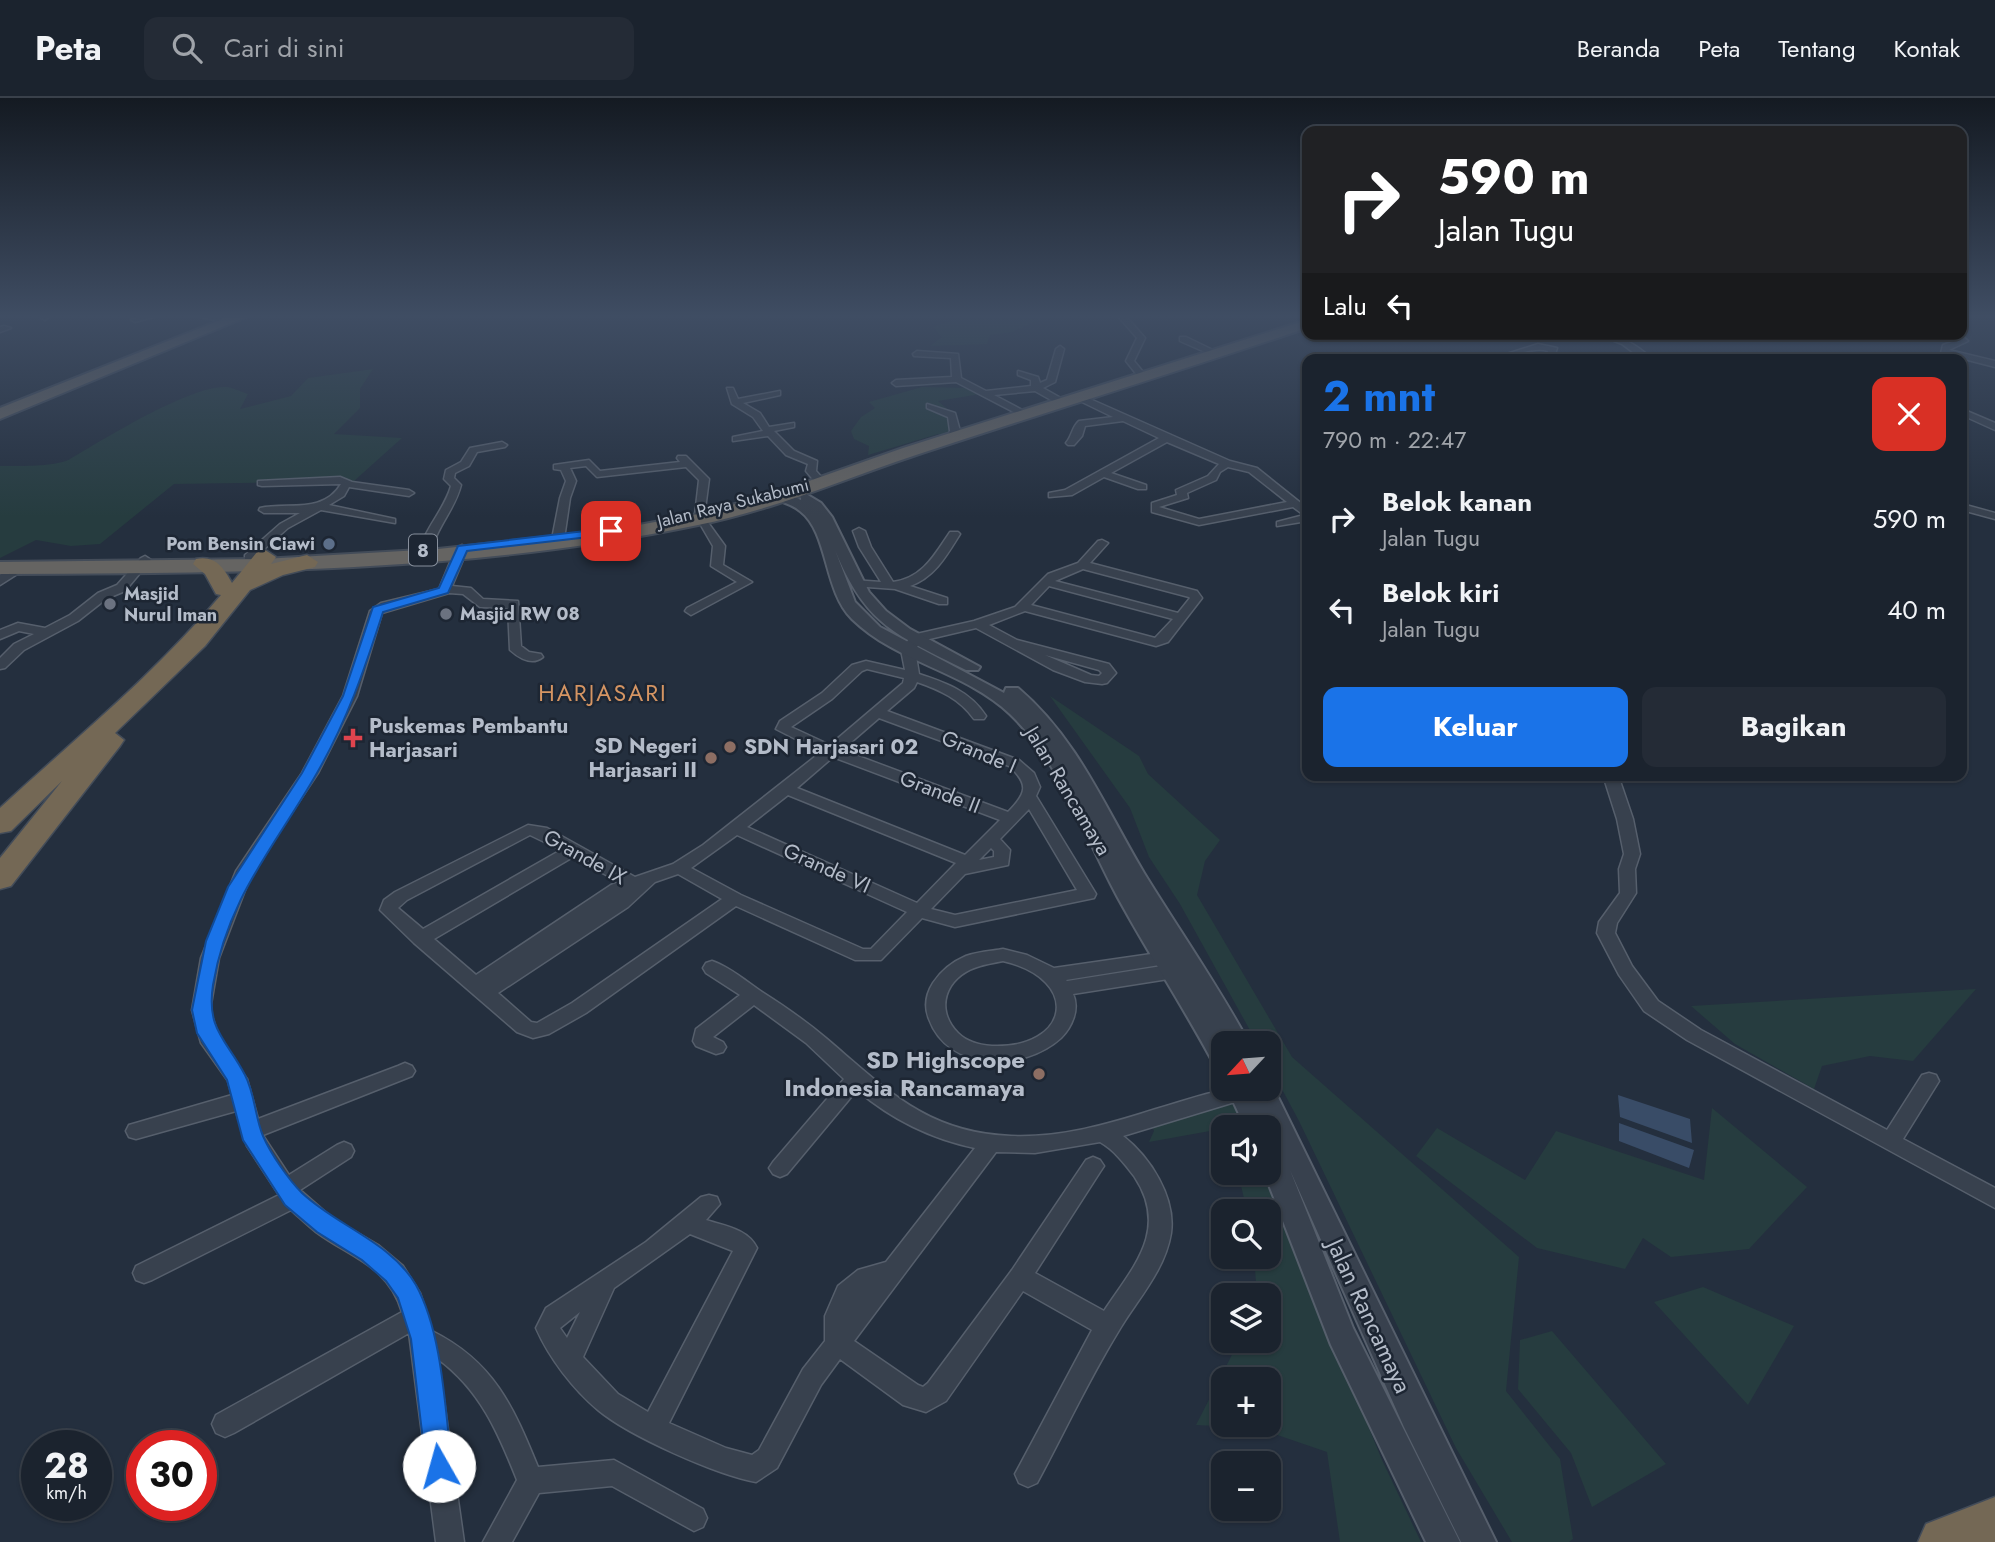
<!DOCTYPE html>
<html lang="id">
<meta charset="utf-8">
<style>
body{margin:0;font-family:Jost,sans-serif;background:#242b36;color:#f1f3f6;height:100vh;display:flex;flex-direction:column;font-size:26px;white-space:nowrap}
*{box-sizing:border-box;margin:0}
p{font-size:23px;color:#a0a4aa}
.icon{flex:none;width:38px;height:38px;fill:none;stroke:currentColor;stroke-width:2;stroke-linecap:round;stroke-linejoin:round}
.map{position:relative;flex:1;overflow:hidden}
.side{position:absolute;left:1302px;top:256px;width:665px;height:427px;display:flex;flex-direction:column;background:#1b232e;border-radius:14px;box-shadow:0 2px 5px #0004,0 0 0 2px #39404a}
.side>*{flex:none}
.top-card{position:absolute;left:1302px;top:28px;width:665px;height:214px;border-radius:14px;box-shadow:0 2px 5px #0004,0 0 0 2px #39404a;background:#202124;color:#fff;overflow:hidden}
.needle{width:46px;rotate:244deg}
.buttons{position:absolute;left:1211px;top:933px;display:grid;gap:14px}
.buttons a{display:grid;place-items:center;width:70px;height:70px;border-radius:14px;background:#1b232e;box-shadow:0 2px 5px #0004,0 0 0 2px #39404a;font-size:35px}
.speed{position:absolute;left:21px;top:1332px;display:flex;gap:14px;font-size:35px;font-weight:700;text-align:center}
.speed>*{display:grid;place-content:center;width:91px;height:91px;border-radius:50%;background:#1b232e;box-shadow:0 2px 5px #0004,0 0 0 2px #39404a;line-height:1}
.speed small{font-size:18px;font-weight:400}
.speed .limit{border:10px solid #d22;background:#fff;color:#111}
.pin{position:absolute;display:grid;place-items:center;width:60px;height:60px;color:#fff;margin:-30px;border-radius:14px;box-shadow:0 4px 10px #0006}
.me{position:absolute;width:77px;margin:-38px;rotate:353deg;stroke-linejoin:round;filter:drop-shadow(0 0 5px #0008)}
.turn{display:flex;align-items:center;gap:24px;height:147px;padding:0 21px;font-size:32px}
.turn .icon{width:91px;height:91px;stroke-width:2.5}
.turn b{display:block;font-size:49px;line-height:60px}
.then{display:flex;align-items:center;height:66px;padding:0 21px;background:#0003;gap:14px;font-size:26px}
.round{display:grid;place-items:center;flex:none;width:74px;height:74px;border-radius:14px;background:#242b36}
.overview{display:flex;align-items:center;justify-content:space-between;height:119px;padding:0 21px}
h1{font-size:42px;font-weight:700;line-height:52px;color:#1a73e8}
.button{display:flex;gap:14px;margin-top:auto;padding:14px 21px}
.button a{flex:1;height:80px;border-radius:14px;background:#1a73e8;color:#fff;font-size:28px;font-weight:700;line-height:80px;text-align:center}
.button a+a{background:#242b36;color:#f1f3f6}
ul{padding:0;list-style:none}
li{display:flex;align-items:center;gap:21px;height:91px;padding:0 21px}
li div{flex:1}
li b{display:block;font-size:26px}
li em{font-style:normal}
header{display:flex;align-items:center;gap:42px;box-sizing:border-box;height:98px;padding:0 35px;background:#1b232e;border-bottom:2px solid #39404a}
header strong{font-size:33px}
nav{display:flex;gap:38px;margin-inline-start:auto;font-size:24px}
.search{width:490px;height:63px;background:#242b36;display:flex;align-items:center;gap:18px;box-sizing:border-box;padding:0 24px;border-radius:14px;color:#a0a4aa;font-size:26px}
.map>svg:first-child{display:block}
.green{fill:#263c3f;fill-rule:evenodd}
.water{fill:#394c67}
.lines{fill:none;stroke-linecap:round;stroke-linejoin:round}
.minor-casing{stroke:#565f6c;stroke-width:3}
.tertiary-casing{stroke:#565f6c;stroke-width:4}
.trunk-casing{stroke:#434c59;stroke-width:4}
.motorway-casing{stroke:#434c59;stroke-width:3}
.minor{fill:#38414e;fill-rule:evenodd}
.tertiary{fill:#38414e;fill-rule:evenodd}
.trunk{fill:#656462;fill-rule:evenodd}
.motorway{fill:#746855;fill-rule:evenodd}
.route{fill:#1a73e8;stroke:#114b97;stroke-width:2}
.service-dot{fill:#5c6f8a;stroke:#1d2633;stroke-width:2.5}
.worship-dot{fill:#6b7280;stroke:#1d2633;stroke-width:2.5}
.health-dot{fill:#e0444e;stroke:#1d2633;stroke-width:2.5}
.education-dot{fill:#8d6e63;stroke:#1d2633;stroke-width:2.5}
.labels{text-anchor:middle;stroke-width:5;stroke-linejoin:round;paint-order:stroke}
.far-street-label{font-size:18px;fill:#b4bcc9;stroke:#1d2633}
.far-poi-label{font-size:18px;font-weight:bold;fill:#b4bcc9;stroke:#1d2633;text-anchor:start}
.shield{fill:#1d2633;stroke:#878f9c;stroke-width:2}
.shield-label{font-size:19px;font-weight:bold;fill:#b4bcc9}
.poi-label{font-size:21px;font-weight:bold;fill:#b4bcc9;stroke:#1d2633;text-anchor:start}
.street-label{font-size:21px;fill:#b4bcc9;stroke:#1d2633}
.neighbourhood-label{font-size:23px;letter-spacing:2px;fill:#d59563;stroke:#1d2633}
.near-poi-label{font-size:24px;font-weight:bold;fill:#b4bcc9;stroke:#1d2633;text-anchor:end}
.near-street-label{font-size:24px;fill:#b4bcc9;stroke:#1d2633}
</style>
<header>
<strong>Peta</strong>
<div class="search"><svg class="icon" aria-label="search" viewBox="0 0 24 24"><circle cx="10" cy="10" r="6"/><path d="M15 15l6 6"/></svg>Cari di sini</div>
<nav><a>Beranda</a><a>Peta</a><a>Tentang</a><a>Kontak</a></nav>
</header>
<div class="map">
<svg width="1995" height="1444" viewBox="0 0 1995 1444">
<rect width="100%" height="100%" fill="#242f3e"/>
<path class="green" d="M968,217H1050L1012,234L990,237L987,246L930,248L942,239L933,229Z
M373,271L360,291V310L334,336L402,340L354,383L174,386L100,446L71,448L36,442L0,460V368C17,368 56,369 70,361C102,342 192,286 227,289C234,290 242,294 248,296L240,311L291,298L308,280Z
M922,289L972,290L981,296L938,303L953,316L950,336L945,339L938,336L868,357L869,348L854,341L851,333L861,319L875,310L869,304Z
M1050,598L1139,658L1148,676L1220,742L1205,763L1197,797L1292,959L1519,1159L1506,1293L1560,1361L1573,1441L1569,1444H1512L1456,1350L1299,1023L1269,967V945H1257L1180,806L1149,759L1130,710Z
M1976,891L1913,963L1870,958L1822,968L1814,991L1735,946L1691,908Z
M1236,1003L1246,1029H1223V1035L1221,1031L1149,1044L1154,1033L1151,1024Z
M1712,1010L1807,1089L1749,1151L1671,1159L1643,1140L1625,1171L1537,1150L1416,1058L1437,1030L1525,1082L1556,1033L1704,1082Z
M1238,1075H1265L1382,1362L1421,1444H1340L1327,1354L1257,1330L1196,1327L1239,1243L1269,1242V1197H1257L1254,1159L1269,1158V1113H1247ZM1223,1281H1269V1326H1223Z
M1703,1189L1794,1228L1748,1307L1654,1204Z
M1552,1233L1666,1366L1592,1409L1571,1355L1518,1291L1520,1242Z"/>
<path class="water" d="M1618,997L1690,1021L1692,1045L1620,1019Z
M1619,1025L1694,1052L1689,1070L1619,1043Z"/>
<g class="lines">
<defs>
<path id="minor" d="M45,217H53L45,222L41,220Z
M148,217H161L135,224L131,222Z
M190,217H206L234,223L230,225Z
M1117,217H1125L1145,240L1134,263L1148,280L1147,282H1141L1126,263L1137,240Z
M4,228L11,230L0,234V229Z
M1596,236C1619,236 1636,246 1652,261H1642L1622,246Z
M1950,236H1960L1968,243L1949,252L1995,263V269L1941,255L1943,247L1958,242Z
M1180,239H1186L1221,256L1214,258L1180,243Z
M1538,246L1557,250L1555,256L1564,261L1546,259L1548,253C1530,248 1510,261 1491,261Z
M1060,248L1064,251L1055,284L1043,290L1066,303V307H1060L1035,293L994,297L1028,315V319L1025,320L956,284L896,288L892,285L896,282L952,279L951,260L914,258L913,256L917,253L958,256L961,280L986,293L1031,288V282L1018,277V273L1038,279L1040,285L1047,282L1056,251Z
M727,290H733L738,301L780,293V297L743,305L760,315L769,329L794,325V329L774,333L794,353L817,363L816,373L824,382L823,384H815L806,373L808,366L786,357L768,338L733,343V339L763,333L753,319L732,306Z
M1081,297L1230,363L1257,370L1307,410V423L1277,428V424L1304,417L1293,409L1199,427L1152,414V405L1177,397L1176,392L1208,378L1219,366L1167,344L1111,375L1146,387V391H1138L1104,379L1072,397L1049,399V395L1065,392L1159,340L1123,323L1085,328L1082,338L1074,347H1068L1066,345C1072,338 1072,329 1079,323L1113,319L1078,302L1076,300ZM1228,369L1249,374L1287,404L1199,421L1159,409L1188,400L1187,395L1216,382L1220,374Z
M927,306L955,315L960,333L955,342L947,340L950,333L948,319L927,310Z
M1962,311L1995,325V332L1962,317Z
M502,344L507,347L505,349L477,354L469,368L455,375L454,380L461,387C455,412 435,430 431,456L425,459L421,458L419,456C424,430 444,413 451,388L444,381L446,372L461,364L470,350Z
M678,358H686L709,381L704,419L725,448L723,467L752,484L691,517L685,513L687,510L737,484L711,468L713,448L695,417L699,382L686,369L597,379L586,368L570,370L576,383L570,400L564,441L558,444L552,441L560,400L566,383L561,372L554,371V367L589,362L600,373L680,364L677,360Z
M340,379L352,384L409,392L414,395L409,398L349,389L344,398L329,407L395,421V425L321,412L288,430L253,461H245V457L280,426L300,415H264L259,412L260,410C289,404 323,416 341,386L262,388L258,387V383Z
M1962,406L1995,415V421L1962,412Z
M859,430L865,433L871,449L893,484C923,480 935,456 950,434H958L960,436C947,457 935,479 910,488L947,500V506H939L895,491L853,488V482L881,484L859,449L853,433Z
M1102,442L1108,445L1090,465L1197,493L1202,500L1168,544L1156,548L1025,513L989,527L1017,542L1109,566L1116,575L1107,585L1102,586L1085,584L1053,572L976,530L921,543L915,552L919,576C946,585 970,593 986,618L984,621H974C960,601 940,592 917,584L914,590L887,613L1019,662L1034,675L1040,689L1036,698L1096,796L1094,800L955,829L922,820L881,862H855L736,808L586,915L549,936L533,940L517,934L414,845L380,812L384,802L395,794L528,727L547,730L635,779L673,766L703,747L821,654L776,631L780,623L822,595L852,567L866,563L905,572L901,552L912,537L974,523L1015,509L1048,476L1078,465L1098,443ZM1083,471L1189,499L1190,500L1178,515L1055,483ZM1049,488L1173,521L1155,540L1031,507ZM1045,557L1099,572L1102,575L1099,578L1091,577ZM867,571L904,580L903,585L830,647L791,629L832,601L862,573ZM879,620L1009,668C1029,686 1027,695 1008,714L842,652ZM833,659L1000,722L965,757L797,690ZM788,697L956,765L917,805L747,729ZM1029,711L1077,792L955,817L931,811L965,776L1008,767L1010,752L1000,741ZM530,737L561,752L423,831L398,810L407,802ZM737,737L907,814L871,851H863L741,797L691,770ZM991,750L994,753V759L979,762ZM573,759L619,784L611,787L476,877L434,841ZM678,776L722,801L572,905L537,925L531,924L498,895L628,809L655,784Z
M462,447L468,450L452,488L471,490L483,501L518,503L521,548L529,554L541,556L543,559C532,568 519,560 510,552L508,510L480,509L463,496L449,495L382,515L357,598L318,675L252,774L219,860L210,912L220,943L247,981L258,1021L398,968L405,965L412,968L415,973L412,978L263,1037L264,1039L289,1077L337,1047L344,1044L351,1047L354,1053L351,1059L300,1092L332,1120L378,1147L403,1168L420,1195L432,1233C494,1264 513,1308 538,1369L614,1362L703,1411L707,1420L703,1429L694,1433L612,1388L539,1395L512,1444H483L517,1382C498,1334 480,1292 438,1261L464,1444H436L409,1235L234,1335L225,1339L216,1335L212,1326L216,1317L402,1214C388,1167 351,1160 316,1134C307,1127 299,1119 291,1112L152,1182L144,1185L136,1182L133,1175L136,1168L279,1097L247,1048L236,1013L136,1041L129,1039L126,1033L129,1027L136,1025L232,997L228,983L201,945L192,912L201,860L236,773L302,675L343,598L370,513L381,505L439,491L456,450Z
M145,458L151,462L125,493L106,501L78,523L24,552L5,570L0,571V560L14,546L34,536L19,533L0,541V532L18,525L45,530L70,517L98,495L117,487L141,460Z
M18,466L22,467V473L0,487V477Z
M1603,677H1618L1633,721L1640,756L1635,771L1636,795L1617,825L1615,835L1632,868L1658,903L1701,932L1887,1032L1922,977L1929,975L1936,977L1939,983L1903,1041L1995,1090V1110L1687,942L1644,913L1619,877L1597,835L1599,824L1620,795L1619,771L1624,756L1617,721Z
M1003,851L1027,857L1054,870L1172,853L1178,854L1181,859L1178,864L1172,865L1066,882L1067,883L1181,865L1187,867L1190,872L1187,877L1181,879L1073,896C1080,911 1072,929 1061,940C1024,974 948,974 929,921C924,909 926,896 933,885C941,873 952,864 966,858C977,854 991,853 1003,851ZM1003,863C1083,882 1069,951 992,948C979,947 967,944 958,935C934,911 946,879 977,869C985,866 994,865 1003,863Z
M712,863C730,869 747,884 762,894C784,908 806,923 827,941C886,991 927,1035 1011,1038C1061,1040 1109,1026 1156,1011C1188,1002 1216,990 1249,990L1251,994L1248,1000L1123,1038C1150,1059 1176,1099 1171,1135C1165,1173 1136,1203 1118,1234C1088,1283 1064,1335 1037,1385L1028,1389L1019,1385L1015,1376L1092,1232L1023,1193L946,1303L926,1314L903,1307L840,1261L821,1287L777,1370L756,1384C717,1377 629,1338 598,1312C573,1291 549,1260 536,1230L546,1210L646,1144L701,1099L709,1097L717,1099L720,1106L706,1122C725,1128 748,1131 757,1150L669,1325L726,1350L752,1357L759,1352L803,1271L825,1243V1218L838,1188L858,1172L886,1164L975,1050C932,1041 891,1021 857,992L787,1076L780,1079L773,1076L769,1070L773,1064L844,981L806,945L754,907L713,939L723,944L726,949L723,954L716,956L696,948L693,943L696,931L740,897L706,875L703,870L706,865ZM1100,1044C1114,1052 1124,1065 1134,1078C1170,1132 1133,1169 1104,1213L1035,1175L1100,1074L1104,1068L1100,1062L1093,1059L1086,1062L1012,1172L928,1285L923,1289L918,1287L854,1243L996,1054L1035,1055ZM690,1136L733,1153L648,1314L618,1296L583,1259L614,1190ZM580,1214L567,1240L560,1230Z"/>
<path id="tertiary" d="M771,393H781L801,402V397L806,396L821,405L832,419L869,494L886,513L910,531L980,569L978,572H966C897,537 866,528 835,452L855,504L880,529L1004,595L1006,590H1018C1078,641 1105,710 1144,775C1179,832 1217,886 1249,945H1223V970L1215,968C1184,910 1148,855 1117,798C1084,737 1061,665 1010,616C965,573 897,565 852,521C823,492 829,435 800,413C792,406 781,404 771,399Z
M1270,983L1496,1444H1461L1404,1329L1290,1072L1353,1230L1460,1444H1426L1331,1247L1264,1074H1269V1042L1276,1045L1269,1029H1245L1227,990H1269Z"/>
<path id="trunk" d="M233,217H251L0,321V310Z
M1307,222V230C1177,274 1046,314 916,357C844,381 773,412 698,427C469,475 233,475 0,476V464L263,461L438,451L612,432L698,416L772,396L903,350Z"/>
<path id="motorway" d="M265,452L276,459L271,466L307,457L318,464L315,469L283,477L250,492L205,548L115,635L124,642L120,648L11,788L0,791V760L62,683L11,733L0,735V710C76,640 155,576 221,497L216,496L205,476L193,466L196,461C215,457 224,470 232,485L257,454Z
M1995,1399V1444H1918L1926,1426Z"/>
</defs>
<use href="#minor" class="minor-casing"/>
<use href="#tertiary" class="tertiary-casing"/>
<use href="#trunk" class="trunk-casing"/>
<use href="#motorway" class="motorway-casing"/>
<use href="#minor" class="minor"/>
<use href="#tertiary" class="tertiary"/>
<use href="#trunk" class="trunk"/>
<use href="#motorway" class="motorway"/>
</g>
<linearGradient id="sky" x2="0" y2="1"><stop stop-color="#141a22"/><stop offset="0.52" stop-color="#3f4d63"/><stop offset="1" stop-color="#3f4d63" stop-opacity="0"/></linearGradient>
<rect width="1995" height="419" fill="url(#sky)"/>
<path class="route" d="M611,430L617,433L615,436L467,453L448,495L383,514C365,570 347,623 317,675C275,749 228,798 213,887C206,932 227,942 245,977C255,996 255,1019 263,1038C271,1056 288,1081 302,1095C337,1128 391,1144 416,1187C443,1236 445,1313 452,1368L449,1377L439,1381L430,1377L426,1368L411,1241L398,1200L386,1183L362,1162L317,1134L285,1107L243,1042L227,982L197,935L192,912L206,843L228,789L302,675L343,598L373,509L439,490L458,448Z"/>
<circle class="service-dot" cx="329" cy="446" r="7"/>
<g class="worship-dot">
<circle cx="110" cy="506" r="7"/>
<circle cx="446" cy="516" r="7"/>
</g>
<path class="health-dot" d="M349.5 629.5h7v7h7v7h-7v7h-7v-7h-7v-7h7z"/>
<g class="education-dot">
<circle cx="730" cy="649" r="7"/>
<circle cx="711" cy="660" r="7"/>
<circle cx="1039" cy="976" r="7"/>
</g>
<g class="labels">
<g class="far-street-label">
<text transform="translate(733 405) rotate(-14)" y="6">Jalan Raya Sukabumi</text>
</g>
<g class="far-poi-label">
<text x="315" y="452" text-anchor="end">Pom Bensin Ciawi</text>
<text x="124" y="502">Masjid<tspan x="124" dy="21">Nurul Iman</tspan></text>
<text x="460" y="522">Masjid RW 08</text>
</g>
<rect class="shield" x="409" y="436.5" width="28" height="31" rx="5"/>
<g class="shield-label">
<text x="423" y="459">8</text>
</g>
<g class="poi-label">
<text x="369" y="635">Puskemas Pembantu<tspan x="369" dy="24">Harjasari</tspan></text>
<text x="697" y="655" text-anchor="end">SD Negeri<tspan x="697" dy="24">Harjasari II</tspan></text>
<text x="744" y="656">SDN Harjasari 02</text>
</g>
<g class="street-label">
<text transform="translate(979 654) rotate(23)" y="7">Grande I</text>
<text transform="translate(1068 693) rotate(59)" y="7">Jalan Rancamaya</text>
<text transform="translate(940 694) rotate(21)" y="7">Grande II</text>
<text transform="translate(585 759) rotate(29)" y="7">Grande IX</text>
<text transform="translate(827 770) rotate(24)" y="7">Grande VI</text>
</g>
<g class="neighbourhood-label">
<text x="603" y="603">HARJASARI</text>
</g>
<g class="near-poi-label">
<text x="1025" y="970">SD Highscope<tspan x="1025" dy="28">Indonesia Rancamaya</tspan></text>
</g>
<g class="near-street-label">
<text transform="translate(1369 1218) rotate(65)" y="8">Jalan Rancamaya</text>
</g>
</g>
</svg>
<div class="buttons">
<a><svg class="needle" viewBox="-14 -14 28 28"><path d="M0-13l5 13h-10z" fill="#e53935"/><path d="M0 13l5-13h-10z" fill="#a0a4aa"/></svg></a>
<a><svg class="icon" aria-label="sound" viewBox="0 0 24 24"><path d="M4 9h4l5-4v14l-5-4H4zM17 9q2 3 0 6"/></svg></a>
<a><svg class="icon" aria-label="search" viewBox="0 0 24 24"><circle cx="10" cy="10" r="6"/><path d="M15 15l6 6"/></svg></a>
<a><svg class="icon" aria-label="layers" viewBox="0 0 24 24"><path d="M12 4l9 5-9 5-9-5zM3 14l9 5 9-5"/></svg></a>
<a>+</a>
<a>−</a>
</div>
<div class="speed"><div>28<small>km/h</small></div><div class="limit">30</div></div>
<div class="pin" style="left:611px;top:433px;background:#d93025"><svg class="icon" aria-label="arrive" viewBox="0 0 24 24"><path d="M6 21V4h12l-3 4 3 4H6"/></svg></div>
<svg class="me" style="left:439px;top:1368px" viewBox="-20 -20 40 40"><circle r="19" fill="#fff"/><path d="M0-13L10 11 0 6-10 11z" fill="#1a73e8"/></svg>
<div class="top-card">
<div class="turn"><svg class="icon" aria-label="right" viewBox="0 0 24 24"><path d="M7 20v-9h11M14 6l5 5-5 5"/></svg><div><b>590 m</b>Jalan Tugu</div></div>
<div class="then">Lalu<svg class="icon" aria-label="left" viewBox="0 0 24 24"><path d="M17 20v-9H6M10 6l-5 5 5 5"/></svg></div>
</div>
<section class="side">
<div class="overview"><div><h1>2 mnt</h1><p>790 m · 22:47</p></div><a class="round" style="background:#d93025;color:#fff"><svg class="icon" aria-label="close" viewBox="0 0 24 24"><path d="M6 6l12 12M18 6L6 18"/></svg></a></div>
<ul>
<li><svg class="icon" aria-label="right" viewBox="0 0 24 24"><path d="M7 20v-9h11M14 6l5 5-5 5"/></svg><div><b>Belok kanan</b><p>Jalan Tugu</p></div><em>590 m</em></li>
<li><svg class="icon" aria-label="left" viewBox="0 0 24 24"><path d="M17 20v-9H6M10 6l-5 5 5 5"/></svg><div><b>Belok kiri</b><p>Jalan Tugu</p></div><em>40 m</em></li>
</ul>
<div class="button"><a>Keluar</a><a>Bagikan</a></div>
</section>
</div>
